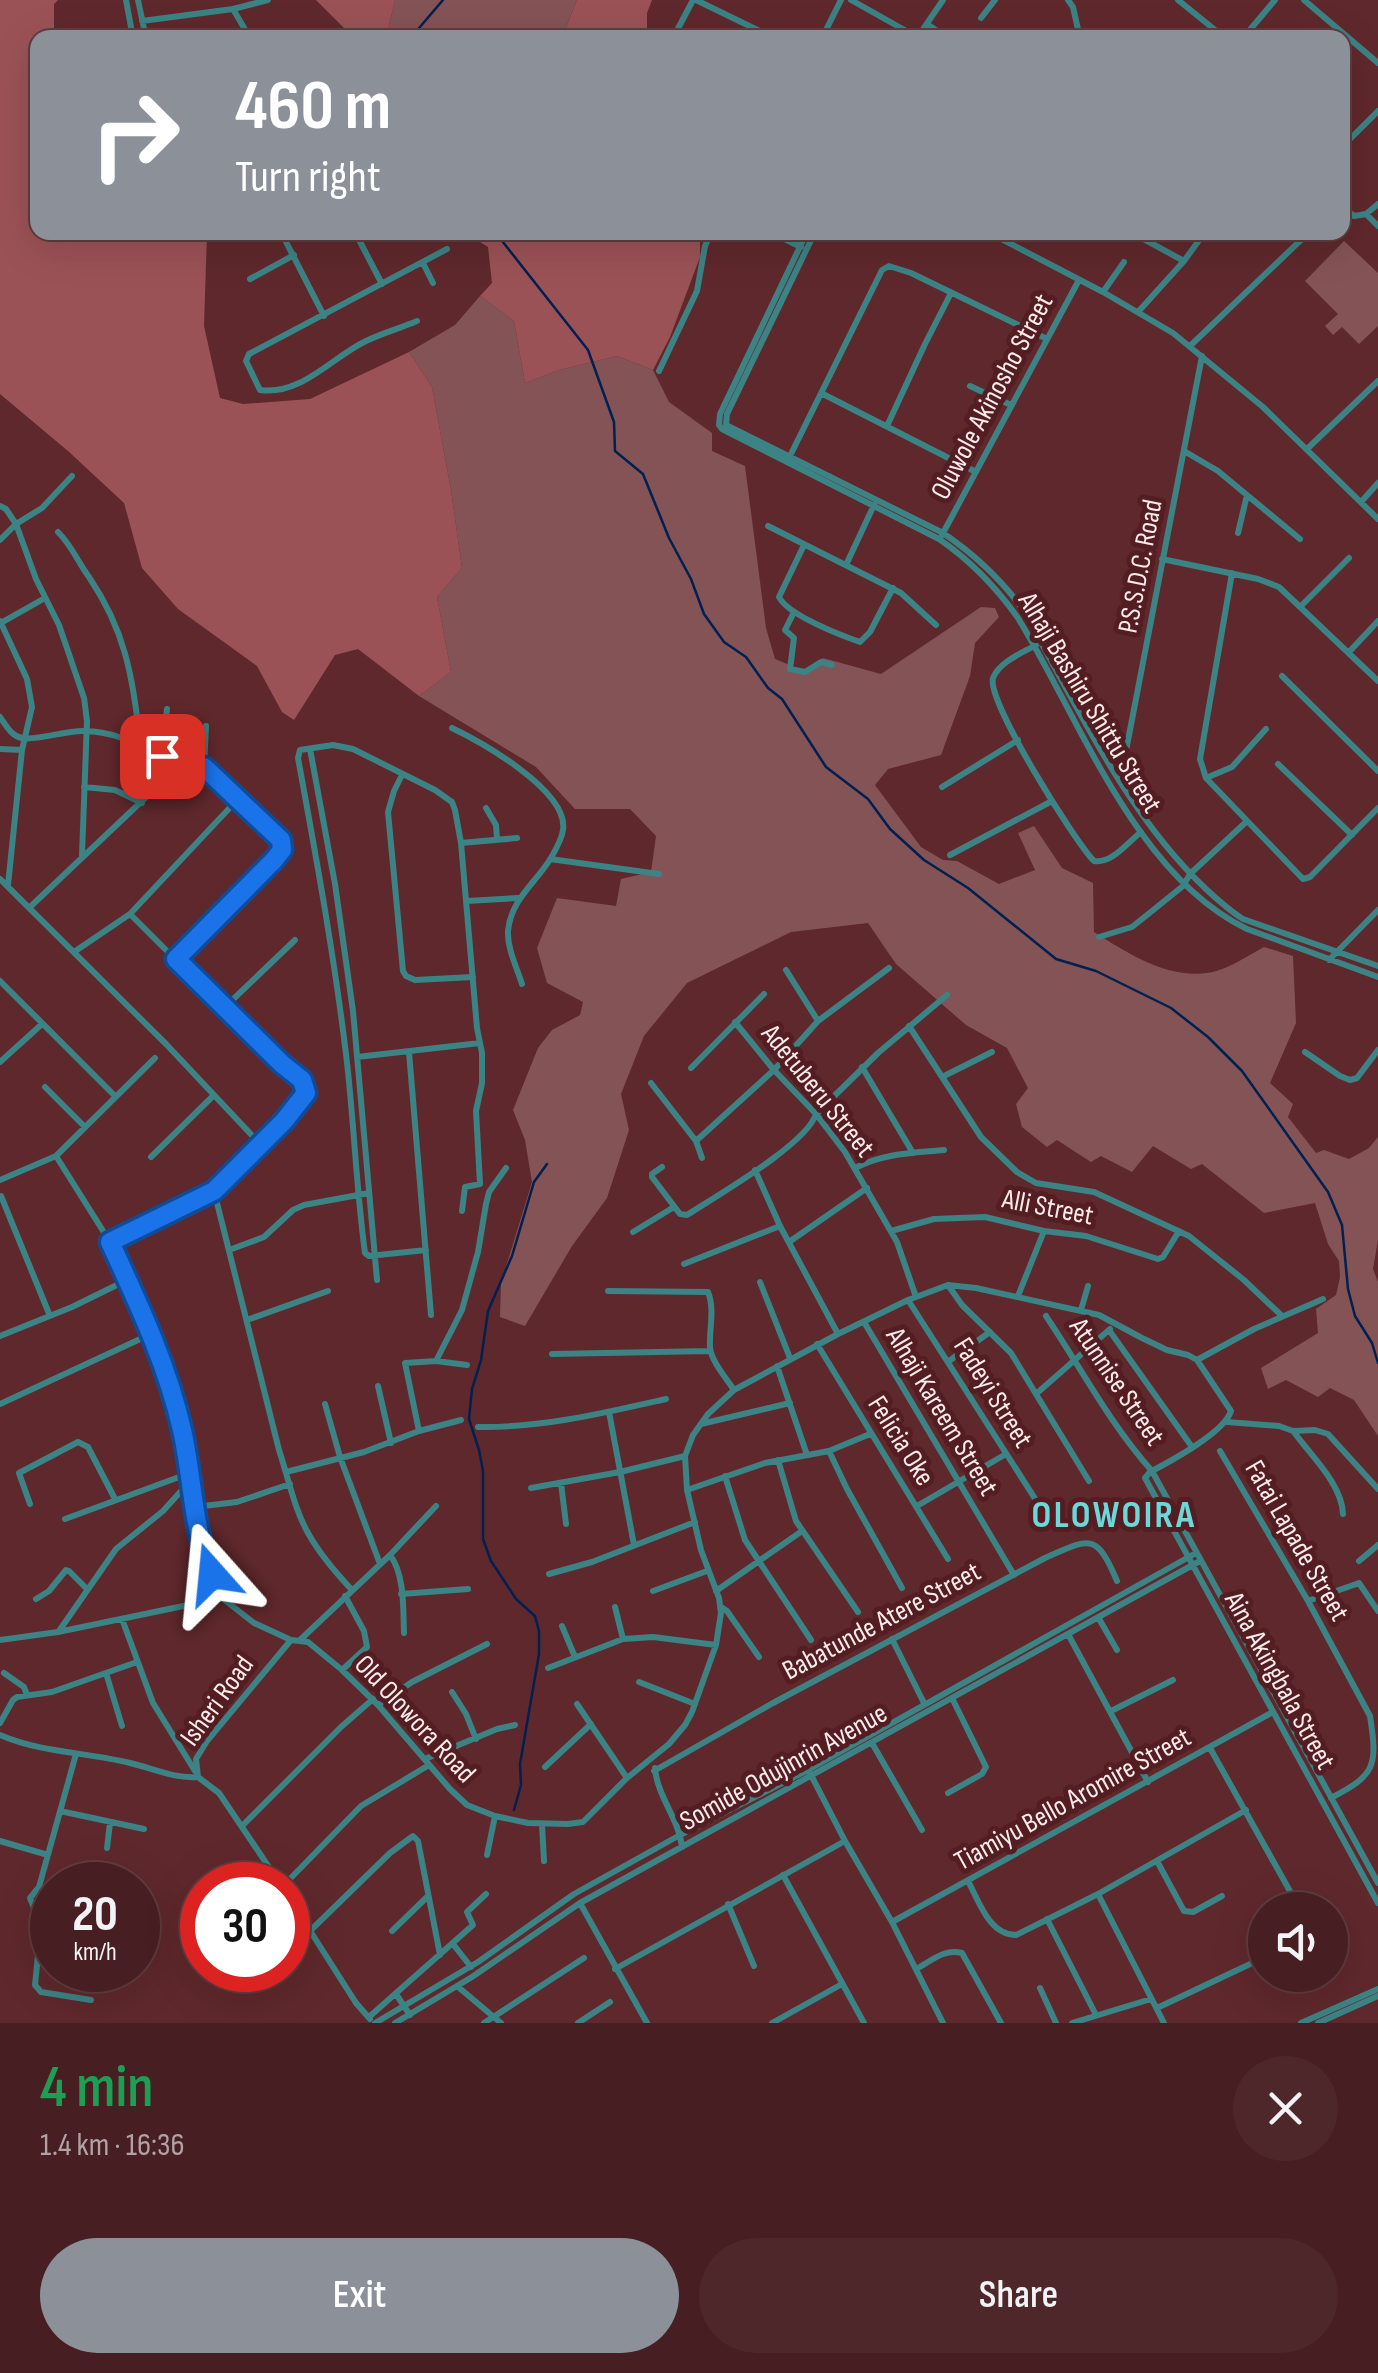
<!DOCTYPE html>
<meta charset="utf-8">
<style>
body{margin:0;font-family:"Sofia Sans Condensed",sans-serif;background:#4e272a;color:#f1f3f6;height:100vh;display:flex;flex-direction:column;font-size:38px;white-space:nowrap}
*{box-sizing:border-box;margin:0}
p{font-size:32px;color:#b0a2a5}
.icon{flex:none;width:55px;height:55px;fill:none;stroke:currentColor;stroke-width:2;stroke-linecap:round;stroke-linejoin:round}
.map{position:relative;height:2023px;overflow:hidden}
.panel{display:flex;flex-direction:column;background:#471e21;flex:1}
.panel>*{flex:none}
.hud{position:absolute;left:30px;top:30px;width:1320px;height:210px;border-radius:20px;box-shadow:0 10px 40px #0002,0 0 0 2px #5f3c3f;background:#8c9099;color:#fff;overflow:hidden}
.controls{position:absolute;left:1248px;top:1892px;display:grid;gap:20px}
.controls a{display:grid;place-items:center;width:100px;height:100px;border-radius:50%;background:#471e21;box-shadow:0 10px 40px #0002,0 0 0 2px #5f3c3f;font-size:50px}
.speed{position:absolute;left:30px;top:1862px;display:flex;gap:20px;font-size:50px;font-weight:700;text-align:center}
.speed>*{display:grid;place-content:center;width:130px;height:130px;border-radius:50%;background:#471e21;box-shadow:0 10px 40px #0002,0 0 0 2px #5f3c3f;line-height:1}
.speed small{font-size:25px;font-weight:400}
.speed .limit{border:15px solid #d22;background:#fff;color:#111}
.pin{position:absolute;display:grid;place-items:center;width:85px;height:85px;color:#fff;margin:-42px;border-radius:20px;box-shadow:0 5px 15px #0006}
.me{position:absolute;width:110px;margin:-55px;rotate:342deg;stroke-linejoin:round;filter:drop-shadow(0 0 8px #0008)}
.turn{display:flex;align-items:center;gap:35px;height:210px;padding:0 40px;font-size:45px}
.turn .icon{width:130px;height:130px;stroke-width:2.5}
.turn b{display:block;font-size:70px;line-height:85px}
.round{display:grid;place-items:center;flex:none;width:105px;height:105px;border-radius:52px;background:#4e272a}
.head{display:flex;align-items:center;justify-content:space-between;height:170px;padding:0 40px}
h1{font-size:60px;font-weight:600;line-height:75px;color:#1e9e55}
.button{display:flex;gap:20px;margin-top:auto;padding:20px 40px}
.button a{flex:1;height:115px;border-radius:60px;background:#8c9099;color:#fff;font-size:40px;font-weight:600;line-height:115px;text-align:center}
.button a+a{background:#4e272a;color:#f1f3f6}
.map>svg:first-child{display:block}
.green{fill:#845355}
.forest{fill:#9b5256}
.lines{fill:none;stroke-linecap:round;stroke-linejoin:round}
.stream{stroke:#002051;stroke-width:2.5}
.minor{stroke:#3c8385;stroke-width:6}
.route-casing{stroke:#114b97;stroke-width:25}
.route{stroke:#1a73e8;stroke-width:18}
.labels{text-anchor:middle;stroke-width:10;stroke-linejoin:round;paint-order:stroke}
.street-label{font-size:28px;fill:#fbecec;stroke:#531d22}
.district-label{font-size:38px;font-weight:bold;letter-spacing:2.5px;fill:#6cd8da;stroke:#531d22}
</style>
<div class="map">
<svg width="1378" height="2023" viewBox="0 0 1378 2023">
<rect width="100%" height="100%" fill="#5f282c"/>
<path class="green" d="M395,0H577L562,37L389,38L387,34Z
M1344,241L1378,273V326L1359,344L1342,327L1333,335L1325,326L1338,314L1305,281Z
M480,296L514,321L525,383L559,370L617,356L653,370L669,402L712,433V451L745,466L766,628L775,659L809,673L823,658L881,674L981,607L995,608L999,617L975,643L970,676L941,755L888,769L875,785L921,847L943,860L957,861L999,884L1035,870L1018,833L1034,826L1062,868L1093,883L1094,932C1129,954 1170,981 1213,972C1230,968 1249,955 1264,947L1293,956L1296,1023L1270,1083L1293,1104L1288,1117L1316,1153L1324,1150L1349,1159L1369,1148L1378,1137V1240L1373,1269L1378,1282V1436L1354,1400L1330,1388L1318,1397L1286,1380L1268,1389L1261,1368L1318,1333L1316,1309L1336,1295L1340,1277L1339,1261L1328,1244L1315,1203L1264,1213L1202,1164L1191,1169L1153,1146L1132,1172L1101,1156L1091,1162L1057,1140L1047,1147L1022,1127L1016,1104L1028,1088L1007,1048L966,1025L896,964L868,923L791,932L687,983L644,1036L621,1094L629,1130L607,1198L572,1246L525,1326L500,1317L501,1283L532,1182L525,1140L513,1110L538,1048L552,1030L580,1015L583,1002L547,983L537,948L557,898L616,906L621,879L651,872L656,836L630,809H575L536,767L419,696L451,672L437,597L462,568L451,490L432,387L409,352L455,325Z"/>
<path class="forest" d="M0,0H58L54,4V37L38,38V232L207,233L204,326L220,398L243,404L310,399L409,352L432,387L451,490L462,568L437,597L451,672L419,696L358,649L335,655L294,720L282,712L257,666L178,609L142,568L124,503L68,451L0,394Z
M316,0H395L387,34L347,31Z
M577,0H652L647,13V37H562Z
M466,233H700V257L670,337L653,370L617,356L559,370L525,383L514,321L480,296L492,283L488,247Z"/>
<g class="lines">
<path class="stream" d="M415,38L414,34L443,0
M495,232L588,350L614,422L615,451L643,474L669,538L691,579L704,614L724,642L746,657L768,688L782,699L826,767L868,799L890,829L924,860L968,888L1056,959L1096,971L1171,1008L1208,1037L1242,1071L1328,1192L1342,1225L1348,1289L1355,1316L1372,1343L1378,1363
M514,1810L521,1785L520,1764L539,1654V1631L535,1616L516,1599L491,1561L483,1539V1471L479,1450L469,1419L472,1389L481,1360L488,1311L512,1256L534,1182L547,1164"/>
<path class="minor" d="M126,0L133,38
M138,0L146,38
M696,0L774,38
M851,0L917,37
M1068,0L1073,7L1079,34
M1178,0L1225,38
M1304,0L1378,63
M233,9L250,38
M981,18L995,0
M142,21L233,9L268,0
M927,24L947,38
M1079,34L1097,38
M673,38L693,0
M822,38L841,0
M917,38L943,0
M1243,38L1275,0
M1346,143L1378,111
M1342,207L1354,216L1366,214L1378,226
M1366,214L1378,204
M281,232L324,316
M355,232L382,284
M770,232L801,247
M807,232L720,414L719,425L722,429L939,539C971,561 996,587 1018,618C1080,719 1135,875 1247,929L1378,977
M815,232L727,414L726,425L943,533C974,554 999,577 1022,608C1077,705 1125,813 1207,890C1219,901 1230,911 1243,919L1378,966
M988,232L1103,292L1173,333L1263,407L1378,519
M1138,236L1184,261
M423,263L433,283
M250,279L294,255
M1103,292L1124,262
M1138,312L1184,261L1205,232
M417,321C401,328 382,333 366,341C332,357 301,396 260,390L246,361L249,354L447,249
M1190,346L1302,239
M659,371L697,291L705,246L711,232
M970,386L1011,405
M821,393L976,472
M887,426L925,344L951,293
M1307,449L1378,381
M1184,451L1218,471L1300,539
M788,460L882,270L889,266L911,273L1047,339
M1361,502L1378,483
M0,506L6,509L16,524L36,579L59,625L84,698L87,721L82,855
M768,526L901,593L936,625
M58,532C72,546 78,562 89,577C128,635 132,679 141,746
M1238,533L1247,495
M942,535L1079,280
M0,540L16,524L42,508L72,476
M804,545L779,597C788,615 840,635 860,642L870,632L893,588
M1162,559L1258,579L1279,587L1378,681
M846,565L874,505
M1232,573L1200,759L1206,778L1303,879L1310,877L1378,808
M1301,606L1349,558
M794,612L785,630L794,638L790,669L805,672L821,662L832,665
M0,621L27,679L32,707L22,750L8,885
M1,623L45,598
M1036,645C1022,653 999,662 993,678C986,700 1075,842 1094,861C1112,864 1127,843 1141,832
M1349,652L1378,621
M1282,676L1378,771
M0,717C6,725 11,736 22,738C37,741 66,730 85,731C118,731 151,751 182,763
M452,728C481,742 569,791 563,830C562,838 555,851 551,858C535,884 511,899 508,931C507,948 517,968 522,984
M0,749L22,750
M310,749L335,884L353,1011L377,1280
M162,756L167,709
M1278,764L1352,835
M204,767L206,726
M402,775L394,791L388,812L403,971L406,976L415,980L473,977
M1206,778L1232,767L1266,729
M1120,782L1202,356
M84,787L115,790L142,803
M942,787L1018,740
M486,808L496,825L497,839
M461,843L517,838
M950,855L1052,801
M550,859L659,874
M0,879L166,1044L261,1145L214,1191L110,1242
M467,901L518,898
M29,908L182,763L204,767L278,836L283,845L274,860L176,959
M130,914L224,1008L302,1080L305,1093L304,1098L261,1145
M1099,937L1132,927L1152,911L1183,886L1190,874L1246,822
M74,952L130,914L238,799
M1329,960L1378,910
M786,970L818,1021
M0,981L115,1096
M224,1008L295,940
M735,1022L774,1070L816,1114L845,1152L897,1242L916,1297
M909,1026L981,1137L1017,1172L1036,1183L1094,1192L1189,1236L1244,1280L1282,1316
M409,1052L431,1315
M1305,1052L1340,1076L1350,1080L1357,1078L1378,1050
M357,1057L480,1043
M0,1062L42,1024
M862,1067L913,1153
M691,1068L764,994
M942,1077L992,1052
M651,1083L696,1141L702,1158
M45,1087L85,1127
M696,1141L774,1070L818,1021L889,968
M56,1156L110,1242L161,1358L182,1430L200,1546L222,1598L254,1623L291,1640L308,1642L342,1670L378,1705L450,1789L467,1805L495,1816L528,1823L568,1824L583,1822L627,1778L669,1744L685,1725L692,1712L716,1645L721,1613L719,1598L701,1550L687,1490L685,1456L693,1435L708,1414L734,1390L838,1334L908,1300L948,1285L976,1288L1099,1315L1142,1338L1167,1350L1188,1355L1197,1360
M151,1157L214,1095
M662,1167L652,1174V1177L680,1214L687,1215C716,1196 807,1144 816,1114L878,1053L947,995
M855,1168C884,1153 913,1153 944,1150
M755,1170L780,1226L838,1334
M0,1180L56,1156L155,1058
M214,1191L279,1450C288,1477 294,1508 308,1533C319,1553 336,1573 352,1590
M1,1196L50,1316
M891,1231L934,1219L985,1217L1044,1231L1086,1236L1158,1259L1163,1257L1179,1231
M633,1232L674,1207
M789,1242L867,1188
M229,1250L264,1237L293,1210L304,1205L369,1193
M426,1250L369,1256L365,1253C356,1187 354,1120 346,1054C334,955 316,856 298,758L300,750L333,745L353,749L435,790L452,802L455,810L461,843L477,1028L482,1053V1083L476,1111L480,1184L465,1187L462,1211
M684,1264L780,1226
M760,1282L790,1358
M948,1285L962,1305L1011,1353L1089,1481
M608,1291L708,1292C715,1309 709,1329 710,1348C712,1362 726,1378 734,1390
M1018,1296L1044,1231
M908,1300L1041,1508
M1081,1310L1088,1286
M1046,1316C1081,1368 1110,1424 1152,1471L1378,1883
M247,1320L328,1291
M864,1322L1014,1575
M1109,1330L1192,1447
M0,1336L72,1307L127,1280
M817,1344L948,1559
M552,1354L710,1351
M1197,1360L1231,1411C1224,1433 1171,1461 1150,1472L1145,1478L1378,1903
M1197,1360L1254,1329L1323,1299
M436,1361L462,1310L478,1252L486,1204L489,1192L506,1168
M949,1361L990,1332
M777,1366L807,1455
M378,1386L391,1443
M1036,1394L1110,1329
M0,1404L151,1334
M325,1404L340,1457L380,1564
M609,1412L634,1545
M1227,1422L1279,1426L1293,1431L1315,1430L1328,1434L1378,1489
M701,1424L790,1403
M478,1427C542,1428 604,1413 666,1399
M419,1431L405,1363L436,1361L467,1365
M1294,1432C1311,1456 1342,1484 1343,1514
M829,1451L847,1489L902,1588
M1220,1451L1308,1601L1370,1716C1378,1767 1375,1775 1331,1798
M778,1460L796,1521L858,1612
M286,1472L364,1452L419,1431L461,1420
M725,1476L745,1540L811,1640
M561,1483L566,1524
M531,1488L620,1472L685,1456
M687,1490L765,1463L829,1451L870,1434
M30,1504L19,1473L78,1442L88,1447L115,1499
M917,1506L1006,1454
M195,1507L237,1502L290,1484
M65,1519L190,1473
M390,1555C405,1575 403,1609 404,1633
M1359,1561L1378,1545
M549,1574L592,1562L695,1522
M653,1591L707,1571
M716,1591L802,1531
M401,1594L468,1589
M36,1599L49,1591L66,1570L69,1571L87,1589
M1308,1601L1359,1583L1378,1611
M615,1607L623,1639
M721,1607L727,1611L759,1657
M1098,1617L1117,1650
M122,1619L153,1703L195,1771
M562,1626L575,1657
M59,1631L116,1549L163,1511L191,1480
M1068,1634L1148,1782
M892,1639L924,1703
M0,1640L58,1632L222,1598
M300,1640L390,1555L436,1506
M548,1668L623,1639L653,1637L716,1645
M342,1670L367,1647L364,1631L345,1596
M4,1673L24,1687L27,1695
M106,1673L122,1726
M639,1682L695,1704
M452,1692L466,1714L476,1739
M577,1704L627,1778
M378,1705L412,1682L487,1644
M1111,1711L1173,1680
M0,1723L13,1700L17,1697L52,1692L137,1662
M0,1735C42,1753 86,1752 130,1763C152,1768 174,1779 198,1777
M872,1743L922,1830
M1210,1748L1291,1893L1296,1910
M76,1754L39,1887L30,1898L41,1925L35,1985L41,1992L91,2000
M425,1759L497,1729L515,1725
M545,1767L591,1724
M655,1768C657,1796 679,1819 682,1847
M654,1771L773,1703L1045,1558C1089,1539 1096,1531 1117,1581
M810,1773L845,1841L892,1922L943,2023
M948,1793L982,1774L986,1767L952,1698
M60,1811L144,1829
M542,1824L544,1861
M242,1826L341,1727L373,1699
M0,1841L48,1855
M107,1848L110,1823
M487,1855L495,1816
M1157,1861L1184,1911L1193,1912L1222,1896
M783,1875L864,2023
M968,1881C979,1901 989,1935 1016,1935L1098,1894L1246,1810
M281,1885L219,1793L198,1777L196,1759L207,1741L291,1640
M284,1885L361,1806L429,1765
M1098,1894L1164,2023
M288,1896L356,2003L370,2019
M580,1903L647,2023
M728,1904L754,1966
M1047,1919L1096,2015
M892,1922L1273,1712
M310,1931L390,1853L413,1836L418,1841L440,1955
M392,1931L427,1897
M453,1944L471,1967
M615,1969L845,1841
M916,1969C931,1961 945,1948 962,1953L1001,2023
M457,1986L501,2023
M1040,1988L1056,2023
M396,1994L410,2015
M1157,2008L1265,1957
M369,2017L473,1925L467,1912L486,1894
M375,2023L478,1962L574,1894L680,1835L808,1770L1196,1553
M395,2023L472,1977L580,1903L1200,1561
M484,2023L584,1958
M578,2023L610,2002
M772,2023L842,1984
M1072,2023L1151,1999
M1301,2023L1378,1989
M1318,2023L1378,1996"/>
</g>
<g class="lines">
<defs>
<path id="route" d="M162,756L182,763L204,767L281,840L282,850L274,860L176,959L282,1064L302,1080L306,1093L284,1121L214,1191L110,1242C138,1303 167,1364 182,1430C193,1478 192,1528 212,1574"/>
</defs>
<use href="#route" class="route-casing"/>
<use href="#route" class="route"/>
</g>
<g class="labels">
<g class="street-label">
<text transform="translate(991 396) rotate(-62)" y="10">Oluwole Akinosho Street</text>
<text transform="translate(1139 566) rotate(-79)" y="10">P.S.S.D.C. Road</text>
<text transform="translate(1091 702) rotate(59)" y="10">Alhaji Bashiru Shittu Street</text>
<text transform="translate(819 1090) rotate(51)" y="10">Adetuberu Street</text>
<text transform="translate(1048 1206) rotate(11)" y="10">Alli Street</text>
<text transform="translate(1118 1381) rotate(56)" y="10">Atunnise Street</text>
<text transform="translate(994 1392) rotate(58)" y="10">Fadeyi Street</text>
<text transform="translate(943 1411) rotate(59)" y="10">Alhaji Kareem Street</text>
<text transform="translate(902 1440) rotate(58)" y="10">Felicia Oke</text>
<text transform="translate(1298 1540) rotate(60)" y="10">Fatai Lapade Street</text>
<text transform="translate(881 1620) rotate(-28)" y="10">Babatunde Atere Street</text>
<text transform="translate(1281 1680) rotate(61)" y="10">Aina Akingbala Street</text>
<text transform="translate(216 1700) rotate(-54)" y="10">Isheri Road</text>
<text transform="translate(416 1718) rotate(47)" y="10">Old Olowora Road</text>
<text transform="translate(783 1766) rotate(-29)" y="10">Somide Odujinrin Avenue</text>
<text transform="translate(1072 1798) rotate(-29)" y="10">Tiamiyu Bello Aromire Street</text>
</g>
<g class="district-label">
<text x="1114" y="1527">OLOWOIRA</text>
</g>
</g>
</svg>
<div class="controls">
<a><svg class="icon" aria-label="sound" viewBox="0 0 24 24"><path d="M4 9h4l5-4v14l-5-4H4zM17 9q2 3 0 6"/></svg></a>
</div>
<div class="speed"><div>20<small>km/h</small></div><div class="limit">30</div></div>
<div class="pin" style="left:162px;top:756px;background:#d93025"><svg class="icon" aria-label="arrive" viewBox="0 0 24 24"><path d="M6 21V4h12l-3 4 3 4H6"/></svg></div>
<svg class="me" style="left:212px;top:1574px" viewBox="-20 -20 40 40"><path d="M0-17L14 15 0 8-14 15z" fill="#1a73e8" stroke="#fff" stroke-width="4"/></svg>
<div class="hud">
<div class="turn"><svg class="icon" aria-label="right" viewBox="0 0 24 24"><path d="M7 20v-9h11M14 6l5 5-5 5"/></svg><div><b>460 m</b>Turn right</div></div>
</div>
</div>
<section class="panel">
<div class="head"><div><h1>4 min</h1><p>1.4 km · 16:36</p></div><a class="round"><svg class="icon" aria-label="close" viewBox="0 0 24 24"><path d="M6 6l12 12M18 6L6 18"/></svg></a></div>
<div class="button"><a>Exit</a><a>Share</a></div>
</section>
